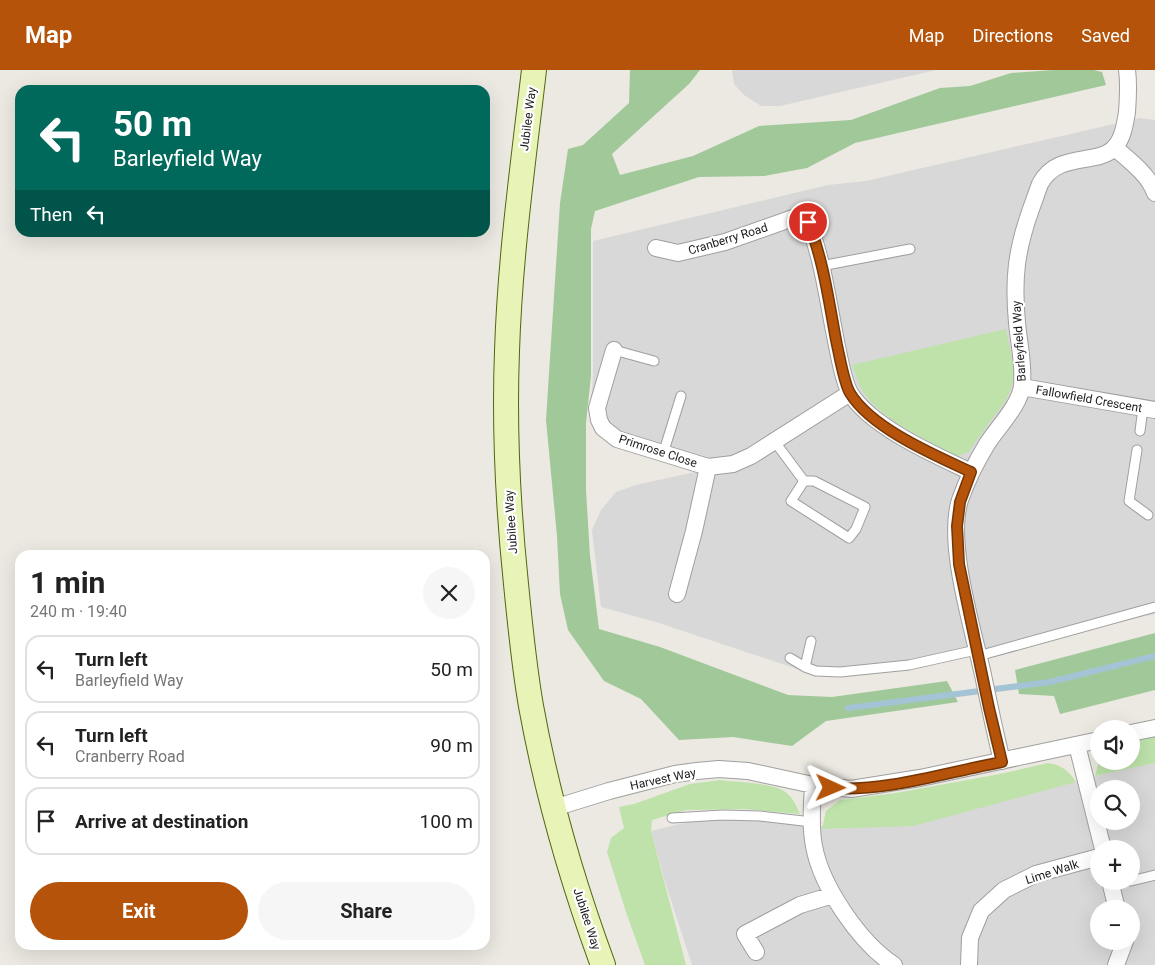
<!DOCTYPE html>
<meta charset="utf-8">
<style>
body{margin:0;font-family:Roboto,sans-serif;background:#f6f6f6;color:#222;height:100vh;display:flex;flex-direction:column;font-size:19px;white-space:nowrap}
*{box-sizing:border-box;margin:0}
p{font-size:16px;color:#767676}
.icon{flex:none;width:28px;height:28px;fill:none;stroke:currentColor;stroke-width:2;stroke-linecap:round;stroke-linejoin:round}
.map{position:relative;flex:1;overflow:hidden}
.sheet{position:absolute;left:15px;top:480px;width:475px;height:400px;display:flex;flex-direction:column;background:#fff;border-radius:15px;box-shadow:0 5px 20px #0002}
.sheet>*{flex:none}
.hud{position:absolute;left:15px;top:15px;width:475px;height:152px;border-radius:15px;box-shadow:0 5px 20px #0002;background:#00695c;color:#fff;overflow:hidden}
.fabs{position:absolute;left:1090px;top:650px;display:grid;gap:10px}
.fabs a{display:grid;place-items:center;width:50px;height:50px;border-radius:50%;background:#fff;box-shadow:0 5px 20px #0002;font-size:25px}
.pin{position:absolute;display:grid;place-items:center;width:42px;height:42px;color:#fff;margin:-21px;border:2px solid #fff;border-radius:50%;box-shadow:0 1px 5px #0007}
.me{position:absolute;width:55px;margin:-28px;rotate:91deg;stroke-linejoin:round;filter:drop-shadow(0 0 4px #0008)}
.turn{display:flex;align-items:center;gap:18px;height:105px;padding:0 15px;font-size:22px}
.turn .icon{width:65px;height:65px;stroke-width:2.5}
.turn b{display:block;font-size:35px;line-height:42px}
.then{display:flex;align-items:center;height:48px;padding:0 15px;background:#0003;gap:10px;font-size:19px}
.round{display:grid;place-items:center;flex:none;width:52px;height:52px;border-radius:26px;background:#f6f6f6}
.overview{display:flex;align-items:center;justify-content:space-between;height:85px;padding:0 15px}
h1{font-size:30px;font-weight:700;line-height:38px}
.button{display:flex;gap:10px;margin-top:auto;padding:10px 15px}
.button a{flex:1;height:58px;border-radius:30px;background:#b45309;color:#fff;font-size:20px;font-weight:700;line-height:58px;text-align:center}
.button a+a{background:#f6f6f6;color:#222}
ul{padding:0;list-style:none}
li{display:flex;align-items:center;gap:15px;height:68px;margin:0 10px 8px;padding:0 5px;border:2px solid #e0e0e0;border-radius:15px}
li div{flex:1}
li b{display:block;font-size:19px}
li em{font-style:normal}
header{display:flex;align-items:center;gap:30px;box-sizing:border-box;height:70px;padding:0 25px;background:#b45309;color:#fff}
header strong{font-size:24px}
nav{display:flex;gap:28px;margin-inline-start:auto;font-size:18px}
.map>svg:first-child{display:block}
.residential{fill:#d9d8d8;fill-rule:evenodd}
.grass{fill:#bee2aa}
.forest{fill:#a0c899}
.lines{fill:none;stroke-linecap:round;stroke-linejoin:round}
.stream{stroke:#a4c4d6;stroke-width:6}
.lane-casing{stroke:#9f9f9f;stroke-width:11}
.street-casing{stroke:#9f9f9f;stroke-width:18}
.secondary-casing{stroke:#50660d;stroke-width:26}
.lane{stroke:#fff;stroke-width:9}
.street{stroke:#fff;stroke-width:16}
.secondary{stroke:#e8f3b7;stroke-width:24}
.route-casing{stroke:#753606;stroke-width:12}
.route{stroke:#b45309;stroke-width:9}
.labels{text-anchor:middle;stroke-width:4.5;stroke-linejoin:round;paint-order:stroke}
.street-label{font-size:12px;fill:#1b1b1b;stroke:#fff}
</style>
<header>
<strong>Map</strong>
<nav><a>Map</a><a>Directions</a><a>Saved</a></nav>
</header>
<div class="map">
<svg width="1155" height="895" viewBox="0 0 1155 895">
<rect width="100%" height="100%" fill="#ebe9e1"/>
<path class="residential" d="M732,0H936L780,36H761L744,25L734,14Z
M1140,48L1155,50V544L1005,579L912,594L809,603L656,552L601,537L592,460L601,440L616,422L636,415L695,402L679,387L605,360L590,342L593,306V171L828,115L866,111Z
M1155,693V895H692L666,815L651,761L733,741L799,750L833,759L916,754L1112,702ZM1099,719H1131V751H1099ZM1099,779H1131V811H1099ZM1099,839H1131V871H1099Z"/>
<path class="grass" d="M1006,259C1009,276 1016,297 1012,314C1009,330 998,340 989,353C982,363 975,372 969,382L957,386C928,370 879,349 862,320C858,312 855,303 852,295Z
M1155,666V693L1095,706L1099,691H1131V671Z
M1048,693C1062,695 1069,701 1076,712L913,756L822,759L826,741L840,730L896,723L1000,704Z
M720,710C735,712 773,713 784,721C792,726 796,735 800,744L743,739L686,740L652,750L651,761L686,895H645L627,845L607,782L611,768L624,758L619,737L634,734L690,714Z"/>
<path class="forest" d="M630,0H700L689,14L612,84L620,105L693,86L759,56L851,50L940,18L970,16L1011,3L1053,0H1094L1102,2L1106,15L855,73L807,98L764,106L699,107L595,141L591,159V306L586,353V420L590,486L599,559L660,577L788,625L832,627L947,611L958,632L826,651L792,676L733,667L679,670L641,629L604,611L568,560L560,524L557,466L546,350L560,133L568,79L583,75L629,33Z
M1155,563V620L1060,644L1054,626L1019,624L1015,600Z"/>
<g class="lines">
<path class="stream" d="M848,638L1050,612L1155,586"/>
<defs>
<path id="lane" d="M821,196L910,179
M614,280L654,291
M1140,361L1143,338
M775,372L804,411
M1137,380L1129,431L1148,445
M663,384L681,326
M804,411H814L865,437L856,459L849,468L791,431Z
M978,586L1155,537
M790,588L805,597L816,601L840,602L909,595L976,580
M805,597L811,571
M672,748L723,745L760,746L812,752
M1131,811L1155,805"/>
<path id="street" d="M1115,78C1129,90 1149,105 1155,123
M656,178L678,183L725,172L793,148L808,152C823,190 828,232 836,271C839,285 843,311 850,323C871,357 935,385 971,402
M614,280L597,338L599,350L603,358L617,369L708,397L733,394L751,386L850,323
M1022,317L1155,340
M677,524L694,461L708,397
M1131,663L1155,658
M1077,675L1103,779
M1002,691C995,663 989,634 983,605C973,559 946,473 960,430C967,410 976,392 987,374C997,358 1021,334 1022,315C1024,294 1019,274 1017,253C1013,209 1016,181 1031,139C1034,131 1037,122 1040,114C1057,81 1097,96 1114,78C1123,69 1125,54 1127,42C1128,28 1129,14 1127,0
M813,715C812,735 810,756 814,776C821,816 860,873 894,895
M554,738L609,721L675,704L697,701L719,699L748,701L813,715L851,719L920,708L1099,670
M1110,811L1117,839
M756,882L745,864L800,835L833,825
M969,895L970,868L981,841L1004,820L1036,804L1099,787
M1116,895L1125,871"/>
<path id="secondary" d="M534,0C523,94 510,187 507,281C504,359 508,437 516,514C520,555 524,596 531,636C547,724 572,811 603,895"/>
</defs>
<use href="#lane" class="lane-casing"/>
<use href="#street" class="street-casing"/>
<use href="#secondary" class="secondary-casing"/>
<use href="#lane" class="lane"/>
<use href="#street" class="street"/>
<use href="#secondary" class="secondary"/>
</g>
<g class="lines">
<defs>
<path id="route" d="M808,152C824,191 829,234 837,275C840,288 844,313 850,323C871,358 934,385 971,402L960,432L957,456L959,494L989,638L1002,692C947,702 887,722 831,718"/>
</defs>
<use href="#route" class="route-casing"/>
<use href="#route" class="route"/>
</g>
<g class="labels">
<g class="street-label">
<text transform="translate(528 49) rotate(-83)" y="4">Jubilee Way</text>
<text transform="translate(728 169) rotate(-17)" y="4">Cranberry Road</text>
<text transform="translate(1019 271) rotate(-94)" y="4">Barleyfield Way</text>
<text transform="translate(1089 329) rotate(10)" y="4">Fallowfield Crescent</text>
<text transform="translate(658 381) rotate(18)" y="4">Primrose Close</text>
<text transform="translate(511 452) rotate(-94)" y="4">Jubilee Way</text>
<text transform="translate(663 709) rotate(-12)" y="4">Harvest Way</text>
<text transform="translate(1052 802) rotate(-18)" y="4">Lime Walk</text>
<text transform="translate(587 849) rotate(72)" y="4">Jubilee Way</text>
</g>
</g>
</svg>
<div class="fabs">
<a><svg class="icon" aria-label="sound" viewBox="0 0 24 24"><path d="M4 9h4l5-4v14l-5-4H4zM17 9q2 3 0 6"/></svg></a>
<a><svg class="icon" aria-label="search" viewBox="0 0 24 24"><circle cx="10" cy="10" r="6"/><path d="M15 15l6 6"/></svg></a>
<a>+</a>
<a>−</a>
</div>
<div class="pin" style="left:808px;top:152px;background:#d93025"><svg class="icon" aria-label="arrive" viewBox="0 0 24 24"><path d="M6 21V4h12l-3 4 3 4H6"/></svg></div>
<svg class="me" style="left:831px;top:718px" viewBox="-20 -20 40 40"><path d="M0-17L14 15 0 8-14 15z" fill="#b45309" stroke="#fff" stroke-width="4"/></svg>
<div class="hud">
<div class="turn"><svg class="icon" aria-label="left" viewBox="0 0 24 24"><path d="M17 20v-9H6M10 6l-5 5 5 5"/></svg><div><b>50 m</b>Barleyfield Way</div></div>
<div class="then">Then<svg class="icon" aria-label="left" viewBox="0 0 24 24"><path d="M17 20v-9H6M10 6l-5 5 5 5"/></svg></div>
</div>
<section class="sheet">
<div class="overview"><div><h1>1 min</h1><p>240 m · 19:40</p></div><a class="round"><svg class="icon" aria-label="close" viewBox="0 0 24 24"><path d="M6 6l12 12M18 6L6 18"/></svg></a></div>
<ul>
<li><svg class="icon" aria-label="left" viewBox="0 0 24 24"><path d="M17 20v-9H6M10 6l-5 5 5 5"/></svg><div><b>Turn left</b><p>Barleyfield Way</p></div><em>50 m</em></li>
<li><svg class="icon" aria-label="left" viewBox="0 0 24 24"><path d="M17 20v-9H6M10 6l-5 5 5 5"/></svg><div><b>Turn left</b><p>Cranberry Road</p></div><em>90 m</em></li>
<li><svg class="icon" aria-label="arrive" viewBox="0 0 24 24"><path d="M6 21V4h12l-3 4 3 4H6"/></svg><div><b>Arrive at destination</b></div><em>100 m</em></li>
</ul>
<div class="button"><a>Exit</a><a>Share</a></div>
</section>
</div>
